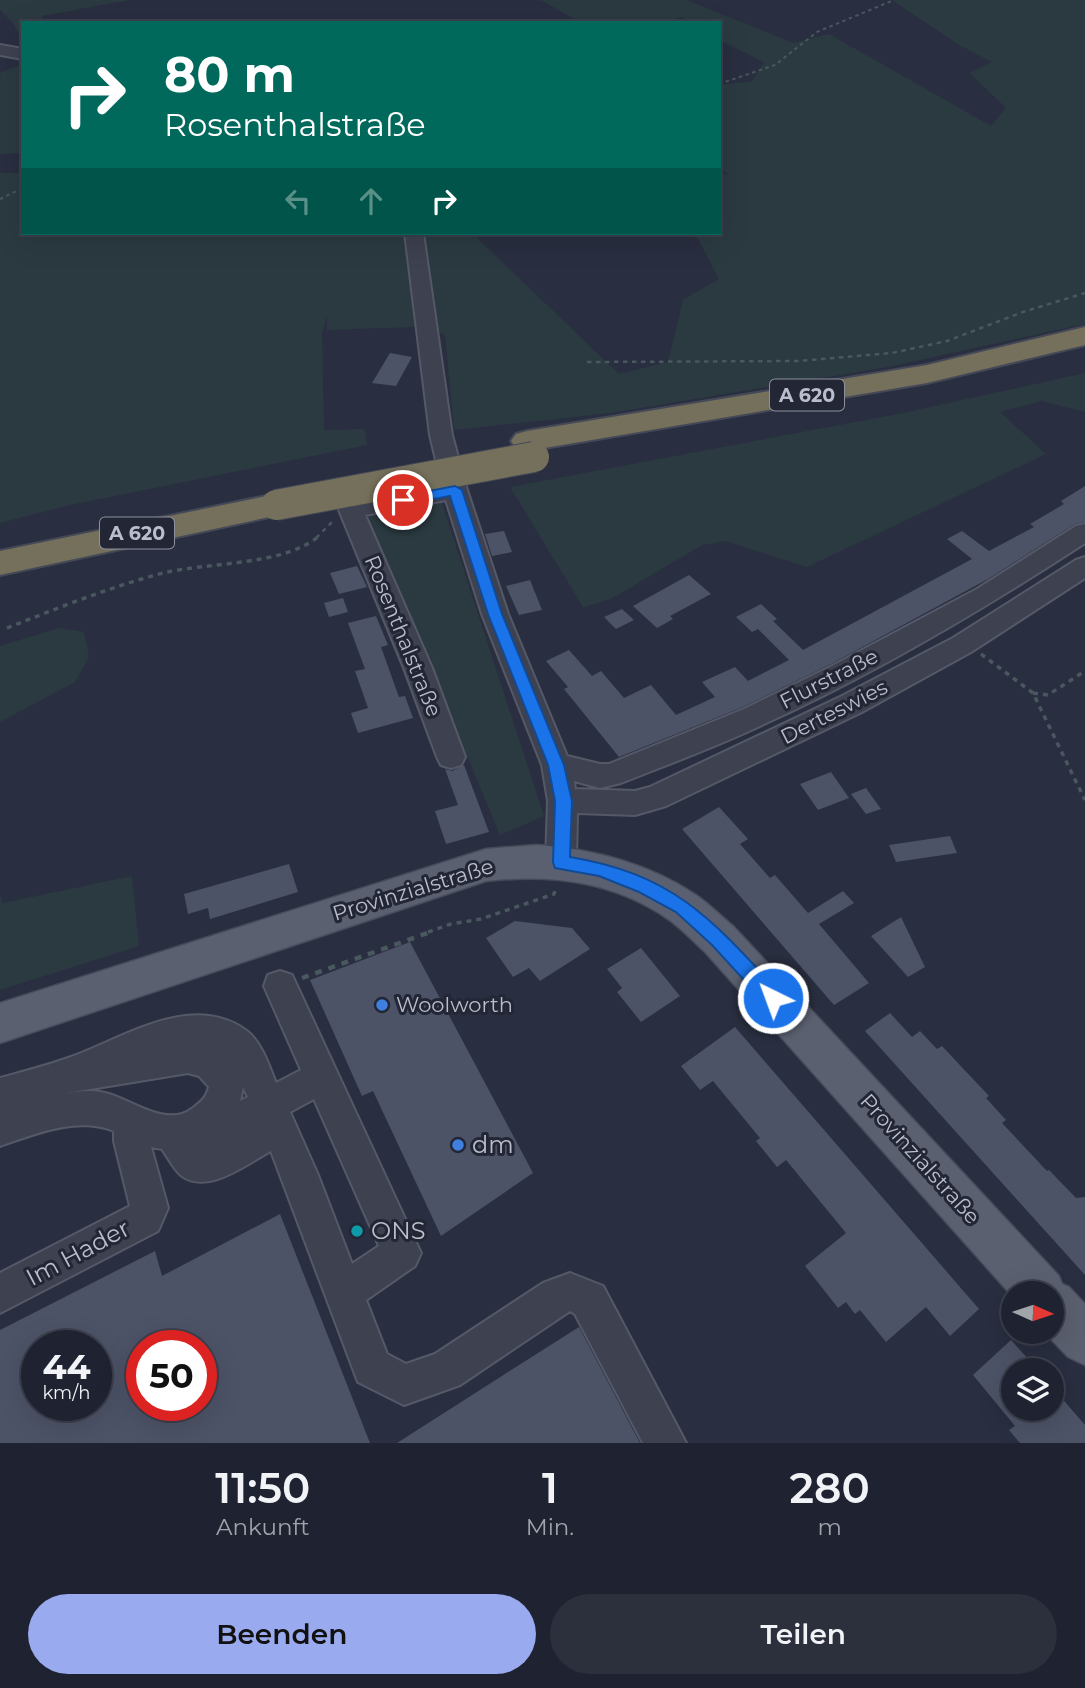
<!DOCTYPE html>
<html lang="de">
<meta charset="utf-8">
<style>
body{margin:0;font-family:Montserrat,sans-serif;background:#2c2f3c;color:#f1f3f6;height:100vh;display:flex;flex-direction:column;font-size:26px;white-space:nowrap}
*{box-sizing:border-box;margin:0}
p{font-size:23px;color:#a1a4ab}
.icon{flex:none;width:38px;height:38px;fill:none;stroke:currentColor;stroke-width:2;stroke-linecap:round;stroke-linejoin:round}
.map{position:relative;height:1443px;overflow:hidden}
.drawer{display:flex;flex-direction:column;background:#1f2230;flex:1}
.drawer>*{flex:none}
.top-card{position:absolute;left:21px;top:21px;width:700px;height:214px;border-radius:0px;box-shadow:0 7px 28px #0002,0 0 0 2px #3c3f4c;background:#00695c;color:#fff;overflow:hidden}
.needle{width:46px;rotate:93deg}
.fabs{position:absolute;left:1001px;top:1281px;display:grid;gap:14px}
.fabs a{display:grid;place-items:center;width:63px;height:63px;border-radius:50%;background:#1f2230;box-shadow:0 7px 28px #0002,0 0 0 2px #3c3f4c;font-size:35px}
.speed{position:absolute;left:21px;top:1330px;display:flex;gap:14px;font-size:35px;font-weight:700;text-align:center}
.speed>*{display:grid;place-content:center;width:91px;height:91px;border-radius:50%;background:#1f2230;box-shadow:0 7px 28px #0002,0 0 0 2px #3c3f4c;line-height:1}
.speed small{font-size:18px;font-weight:400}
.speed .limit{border:10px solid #d22;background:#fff;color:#111}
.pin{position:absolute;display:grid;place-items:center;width:60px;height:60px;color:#fff;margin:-30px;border:4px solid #fff;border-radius:50%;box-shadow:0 2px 7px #0007}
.me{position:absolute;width:77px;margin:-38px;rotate:318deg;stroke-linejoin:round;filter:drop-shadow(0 0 5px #0008)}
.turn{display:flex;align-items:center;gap:24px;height:147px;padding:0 28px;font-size:32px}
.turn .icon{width:91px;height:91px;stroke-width:2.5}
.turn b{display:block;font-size:49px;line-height:60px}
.lanes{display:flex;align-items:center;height:66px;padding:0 28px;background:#0003;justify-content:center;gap:35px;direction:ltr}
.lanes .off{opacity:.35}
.eta{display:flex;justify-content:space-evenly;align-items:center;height:119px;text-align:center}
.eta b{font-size:42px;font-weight:600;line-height:49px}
.action{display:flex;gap:14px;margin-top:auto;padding:14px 28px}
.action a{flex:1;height:80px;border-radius:42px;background:#9aaaef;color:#111;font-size:28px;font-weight:600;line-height:80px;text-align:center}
.action a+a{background:#2c2f3c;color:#f1f3f6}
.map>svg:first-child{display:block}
.green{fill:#2b3a41}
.building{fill:#4d5367;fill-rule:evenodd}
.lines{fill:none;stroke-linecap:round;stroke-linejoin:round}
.minor-casing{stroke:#555967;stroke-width:4}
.major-casing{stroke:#474a59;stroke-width:3}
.highway-casing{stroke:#454957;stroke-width:4}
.path-far3{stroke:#49575e;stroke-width:2;stroke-dasharray:3.5 3.5;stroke-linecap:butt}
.path-far2{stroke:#49575e;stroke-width:2.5;stroke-dasharray:4.5 4.5;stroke-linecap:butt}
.path-far1{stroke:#49575e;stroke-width:3.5;stroke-dasharray:5 5;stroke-linecap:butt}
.path{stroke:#49575e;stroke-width:4.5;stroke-dasharray:7 7;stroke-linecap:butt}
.minor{fill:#3d4150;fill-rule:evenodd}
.major{fill:#5b6070;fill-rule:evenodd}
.highway{fill:#75705b;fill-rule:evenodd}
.highway-bridge-casing{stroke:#454957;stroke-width:32;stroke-linecap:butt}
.highway-bridge{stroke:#75705b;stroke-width:30}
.route{fill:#1a73e8;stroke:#114b97;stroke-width:2}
.shop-dot{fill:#3f7fe0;stroke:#222635;stroke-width:2.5}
.culture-dot{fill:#0f9aa8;stroke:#222635;stroke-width:2.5}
.labels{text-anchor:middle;stroke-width:6;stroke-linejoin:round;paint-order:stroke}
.shield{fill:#222635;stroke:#8c909d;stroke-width:2}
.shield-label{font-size:19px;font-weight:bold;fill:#babdca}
.street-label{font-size:21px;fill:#babdca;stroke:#222635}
.poi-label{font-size:21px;fill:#babdca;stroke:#222635;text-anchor:start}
.near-poi-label{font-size:24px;fill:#babdca;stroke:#222635;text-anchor:start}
.near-street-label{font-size:24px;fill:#babdca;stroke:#222635}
</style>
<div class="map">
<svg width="1085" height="1443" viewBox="0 0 1085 1443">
<rect width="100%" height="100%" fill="#292e40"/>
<path class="green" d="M0,0H130L42,16L45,23H23V40L12,22L0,10Z
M541,0H687L793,43L829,34L991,126L1006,108L970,73L992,62L961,46L892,0H1085V324L888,367L611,413L454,430L445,334L413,327L327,330V316L322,332L324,430L364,429L367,445L70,505L0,523V173H23V233H472L619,374L668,362L683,300L719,279L695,233H719V175L728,174L719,167V85L753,81L764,62L719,40V23H693L681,17L660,23H581Z
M23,64V153L0,154V73Z
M1085,373V412L1042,401L1000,412L1046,454L807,567L725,541L702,545L611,599L583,607L510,487L903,413Z
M440,497L544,816L500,835L367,517Z
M59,628L84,632L89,657L75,682L0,722V646Z
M132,876L139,946L0,990V895L3,903Z"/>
<path class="building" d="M390,353L412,357L396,386L372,383Z
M1085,486V522L1075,524L988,579L831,664L743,707L619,757L564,689L568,687L546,661L569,650L592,676L601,671L624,698L651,685L676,715L715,697L702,682L735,667L748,681L789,660L758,629L752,632L736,617L761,604L777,619L773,621L803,650L972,559L947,539L962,531L989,551L1034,527L1030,524L1064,504L1061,501Z
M504,531L512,552L492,556L485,534Z
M357,566L367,587L339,594L330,573Z
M689,575L711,594L670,616L673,619L657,628L633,606Z
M530,580L542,610L519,615L506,586Z
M343,598L348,612L329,617L324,603Z
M622,609L634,620L616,629L604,617Z
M376,616L388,645L381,647L399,697L405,696L413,718L358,733L351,713L368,708L355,671L365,669L348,623Z
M464,765L489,832L446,844L435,811L458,805L445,769L452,771Z
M831,772L849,798L818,810L800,784Z
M866,788L881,809L866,814L851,794Z
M719,807L748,839L740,844L770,878L775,875L808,913L843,891L854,903L819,924L869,983L834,1005L682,829Z
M950,836L957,853L896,862L889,845Z
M289,864L298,892L210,919L208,908L188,914L184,894Z
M901,917L925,967L908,977L871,936Z
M515,921L572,928L590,949L540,981L529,968L513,977L486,938Z
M410,942L533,1173L441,1236L373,1091L362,1096L310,980Z
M641,948L680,996L641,1022L617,992L622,988L607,969Z
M890,1013L912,1037L920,1031L937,1049L942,1046L989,1096L986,1098L1006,1120L1002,1123L1047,1171L1049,1170L1076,1198L1085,1197V1275L865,1031Z
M735,1027L979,1309L950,1336L926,1307L886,1342L860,1310L855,1314L846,1302L838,1308L805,1266L846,1233L786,1160L777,1167L756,1141L760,1138L713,1081L700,1090L681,1066Z
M280,1214L370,1443H0V1330L155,1251L162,1276ZM37,1346H96V1405H37ZM142,1346H201V1405H142Z
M579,1327L640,1443H397L494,1381Z
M1011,1340L1038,1370H1013V1409H1052V1387L1085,1425V1443H1020L1009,1430L1015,1426L973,1375Z"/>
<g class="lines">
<defs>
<path id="minor" d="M0,45L23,49V59L0,55Z
M405,233H423L452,435L467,490L508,614L567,756L600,764H609L744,709L832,666L977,589L1076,526L1085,524V543C982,610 876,673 764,724C718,746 669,764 621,783L600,788L574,781L575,789L635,791L650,787L842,696L953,638L1076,560L1085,557V578L971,652L862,712L666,806L635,815L577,813L576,862L572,871L561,875L550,871L546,862L548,801L542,765L482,614L446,500L365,515L432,668L465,757L461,765L451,768L441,765L437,757L404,668L339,510L342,504L351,502L442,485L430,435Z
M280,971L292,975L421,1253L415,1266L366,1300L387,1354L406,1364L435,1354L543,1283L570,1273L603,1286L686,1443H643L575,1314L570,1311L460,1385L404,1405L358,1382L271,1151C248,1163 208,1195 182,1176C174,1170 168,1157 162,1149L151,1147L168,1208L158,1231L0,1313V1273L130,1206L114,1141V1131C77,1116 35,1134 0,1146V1078C22,1072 46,1066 68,1058C121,1040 191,990 247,1031C262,1043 269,1066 276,1083L301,1070L264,986L268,975ZM188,1073L199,1076L209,1087C206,1098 202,1101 193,1108C166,1129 132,1099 105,1093C90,1089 75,1092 60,1094ZM243,1087L248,1097L240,1101ZM314,1099L379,1246L352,1264L318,1175L290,1112Z"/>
<path id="major" d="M537,845C593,849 648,863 696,895C709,904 721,916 733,926L1059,1276L1062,1284L1069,1287L1085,1304V1365L1068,1357L1044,1332H1052V1293H1013V1297L705,952C693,941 681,928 668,919C613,881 551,874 486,881L0,1043V1003L486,849Z"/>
<path id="highway" d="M1085,327V345L927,383L527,451L516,448L511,441L516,434L527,431L927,365Z
M276,494L288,497L292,505L288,513L0,575V551Z"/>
</defs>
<use href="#minor" class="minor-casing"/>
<use href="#major" class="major-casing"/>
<use href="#highway" class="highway-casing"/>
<path class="path-far3" d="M719,84L775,65L817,32L894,0
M0,199L23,188"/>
<path class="path-far2" d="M587,362L798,361L892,353L947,341L1023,312L1085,293
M316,538L334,520"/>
<path class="path-far1" d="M7,628C58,608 110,587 163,573C209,562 281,566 318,537
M981,654L1033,693L1085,800
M1033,693L1048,695L1085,671
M428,932L451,924L481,919L554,894L556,888"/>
<path class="path" d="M302,978L433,931"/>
<use href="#minor" class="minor"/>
<use href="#major" class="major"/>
<use href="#highway" class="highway"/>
<defs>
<path id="highway-bridge" d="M276,505L534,457"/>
</defs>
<use href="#highway-bridge" class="highway-bridge-casing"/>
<use href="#highway-bridge" class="highway-bridge"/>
</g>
<path class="route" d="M455,486L462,490L502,614L564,765L572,801L570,857C673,874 712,919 779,992L782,998L779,1004L773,1007L766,1004L712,945L676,912L639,892L599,876L555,868L553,862L555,801L548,765L488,614L450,496L403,505L396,500L403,496Z"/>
<g class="shop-dot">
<circle cx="382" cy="1005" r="7"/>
<circle cx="458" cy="1145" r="7"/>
</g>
<circle class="culture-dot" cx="357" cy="1231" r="7"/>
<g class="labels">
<g class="shield">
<rect x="770" y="379.5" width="74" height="31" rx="5"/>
<rect x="100" y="517.5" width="74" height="31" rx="5"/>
</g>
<g class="shield-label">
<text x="807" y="402">A 620</text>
<text x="137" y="540">A 620</text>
</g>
<g class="street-label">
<text transform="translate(403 636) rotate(68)" y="7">Rosenthalstraße</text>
<text transform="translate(829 679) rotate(-27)" y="7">Flurstraße</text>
<text transform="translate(834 712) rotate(-27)" y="7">Derteswies</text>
<text transform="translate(413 890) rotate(-17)" y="7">Provinzialstraße</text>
<text transform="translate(920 1159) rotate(48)" y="7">Provinzialstraße</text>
</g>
<g class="poi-label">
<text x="396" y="1012">Woolworth</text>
</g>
<g class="near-poi-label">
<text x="472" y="1153">dm</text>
<text x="371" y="1239">ONS</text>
</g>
<g class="near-street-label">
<text transform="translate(78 1253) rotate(-28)" y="8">Im Hader</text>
</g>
</g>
</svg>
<div class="fabs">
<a><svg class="needle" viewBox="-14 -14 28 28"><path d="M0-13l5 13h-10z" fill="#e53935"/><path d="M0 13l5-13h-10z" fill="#a1a4ab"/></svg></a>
<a><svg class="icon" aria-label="layers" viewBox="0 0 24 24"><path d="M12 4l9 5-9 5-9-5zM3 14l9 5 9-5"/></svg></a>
</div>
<div class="speed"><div>44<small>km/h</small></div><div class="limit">50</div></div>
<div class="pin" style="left:403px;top:500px;background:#d93025"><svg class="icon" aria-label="arrive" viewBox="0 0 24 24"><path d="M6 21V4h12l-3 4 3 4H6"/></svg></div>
<svg class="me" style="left:773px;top:998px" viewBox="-20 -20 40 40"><circle r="17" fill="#1a73e8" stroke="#fff" stroke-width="3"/><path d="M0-11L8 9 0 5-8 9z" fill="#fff"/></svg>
<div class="top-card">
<div class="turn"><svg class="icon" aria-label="right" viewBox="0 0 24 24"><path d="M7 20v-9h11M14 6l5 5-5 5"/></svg><div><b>80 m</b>Rosenthalstraße</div></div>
<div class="lanes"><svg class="icon off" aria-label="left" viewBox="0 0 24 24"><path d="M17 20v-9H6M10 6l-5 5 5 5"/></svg><svg class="icon off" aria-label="ahead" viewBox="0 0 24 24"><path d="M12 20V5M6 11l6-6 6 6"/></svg><svg class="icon" aria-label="right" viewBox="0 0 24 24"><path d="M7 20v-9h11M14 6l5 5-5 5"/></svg></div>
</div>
</div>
<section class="drawer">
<div class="eta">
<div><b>11:50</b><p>Ankunft</p></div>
<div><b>1</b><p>Min.</p></div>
<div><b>280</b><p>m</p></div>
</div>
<div class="action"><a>Beenden</a><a>Teilen</a></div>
</section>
